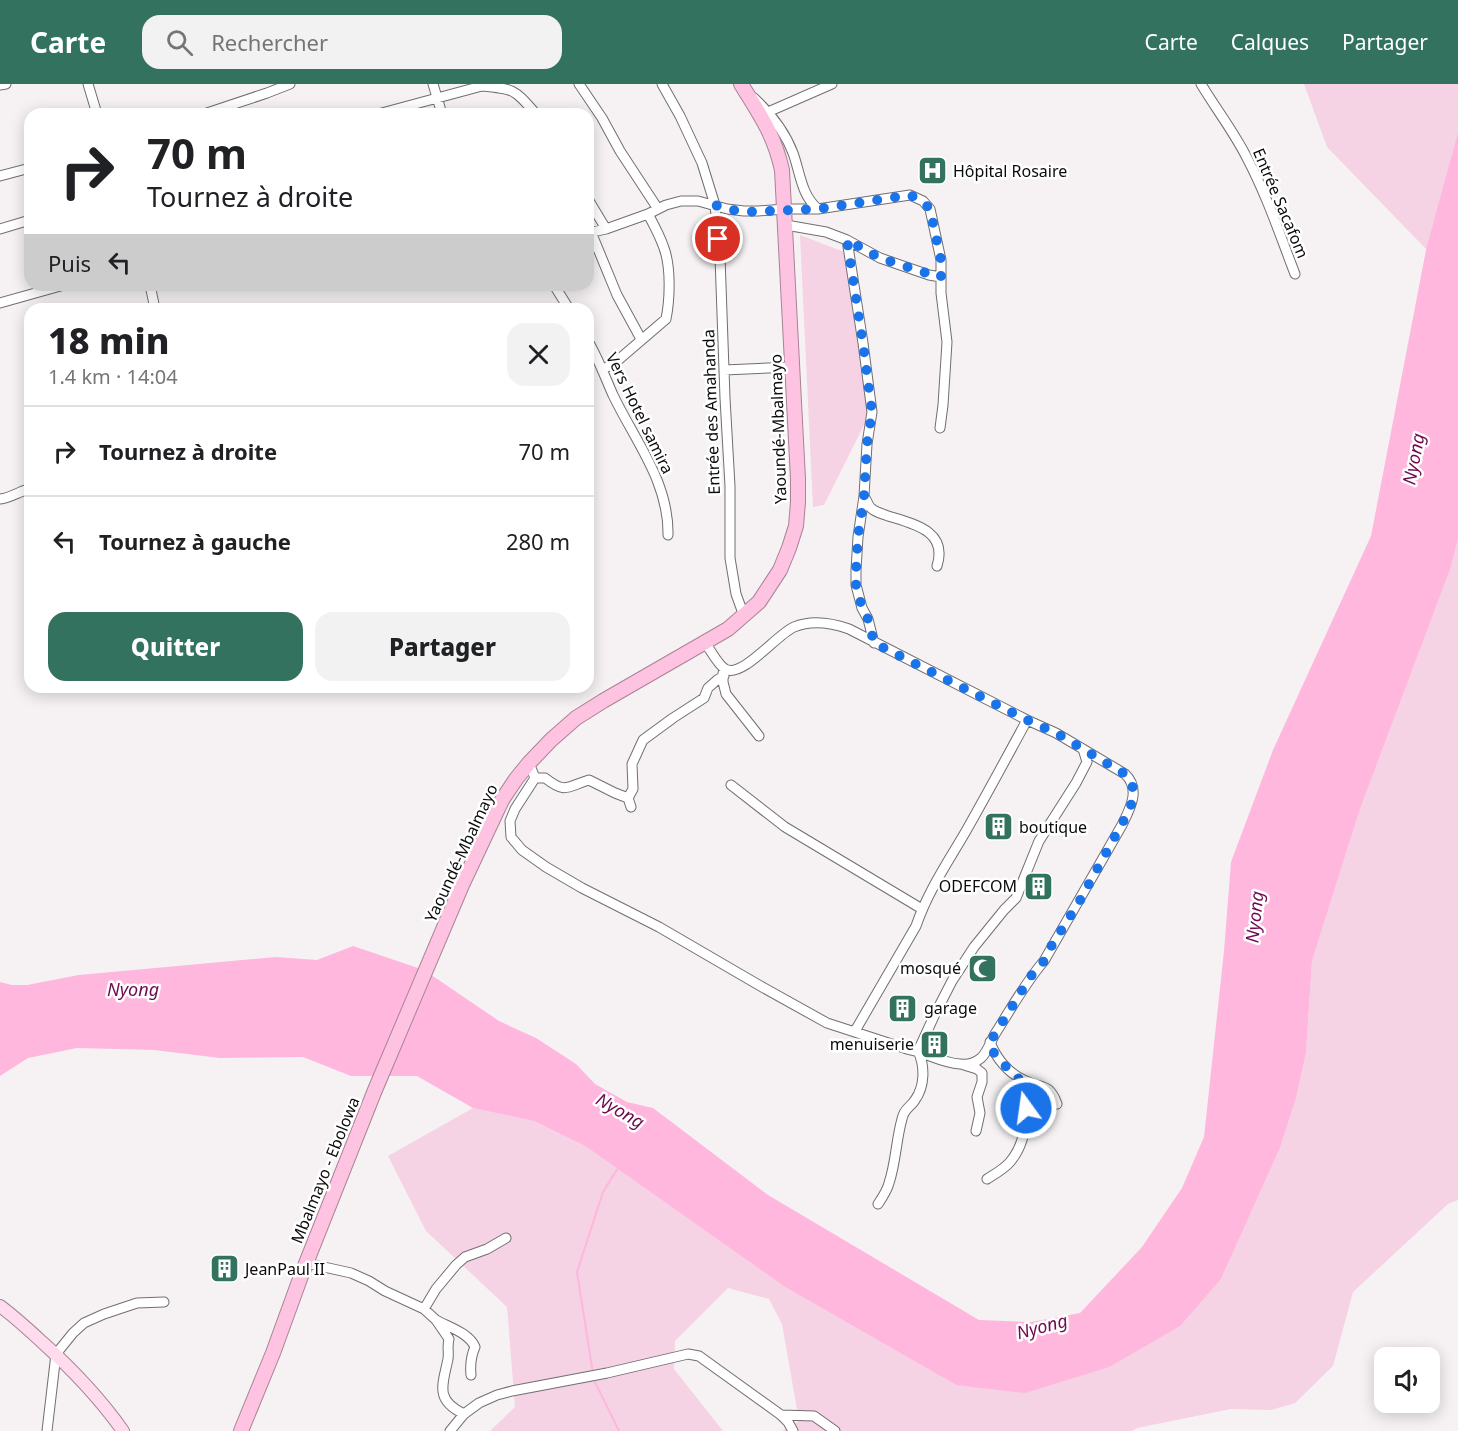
<!DOCTYPE html>
<html lang="fr">
<meta charset="utf-8">
<style>
body{margin:0;font-family:"Noto Sans",sans-serif;background:#f2f2f2;color:#202124;height:100vh;display:flex;flex-direction:column;font-size:22px;white-space:nowrap}
*{box-sizing:border-box;margin:0}
p{font-size:20px;color:#757577}
.icon{flex:none;width:33px;height:33px;fill:none;stroke:currentColor;stroke-width:2;stroke-linecap:round;stroke-linejoin:round}
.map{position:relative;flex:1;overflow:hidden}
.panel{position:absolute;left:24px;top:219px;width:570px;height:390px;display:flex;flex-direction:column;background:#fff;border-radius:18px;box-shadow:0 3px 15px #0003}
.panel>*{flex:none}
.banner{position:absolute;left:24px;top:24px;width:570px;height:183px;border-radius:18px;box-shadow:0 3px 15px #0003;background:#fff;color:#202124;overflow:hidden}
.controls{position:absolute;left:1374px;top:1263px;display:grid;gap:12px}
.controls a{display:grid;place-items:center;width:66px;height:66px;border-radius:12px;background:#fff;box-shadow:0 3px 15px #0003;font-size:30px}
.pin{position:absolute;display:grid;place-items:center;width:51px;height:51px;color:#fff;margin:-26px;border:3px solid #fff;border-radius:50%;box-shadow:0 2px 6px #0007}
.me{position:absolute;width:66px;margin:-33px;rotate:346deg;stroke-linejoin:round;filter:drop-shadow(0 0 4px #0008)}
.turn{display:flex;align-items:center;gap:21px;height:126px;padding:0 24px;font-size:27px}
.turn .icon{width:78px;height:78px;stroke-width:2.5}
.turn b{display:block;font-size:42px;line-height:51px}
.then{display:flex;align-items:center;height:57px;padding:0 24px;background:#0003;gap:12px;font-size:22px}
.round{display:grid;place-items:center;flex:none;width:63px;height:63px;border-radius:18px;background:#f2f2f2}
.headline{display:flex;align-items:center;justify-content:space-between;height:102px;padding:0 24px}
h1{font-size:36px;font-weight:800;line-height:45px}
.action{display:flex;gap:12px;margin-top:auto;padding:12px 24px}
.action a{flex:1;height:69px;border-radius:18px;background:#33725f;color:#fff;font-size:24px;font-weight:800;line-height:69px;text-align:center}
.action a+a{background:#f2f2f2;color:#202124}
ul{padding:0;list-style:none}
li{display:flex;align-items:center;gap:18px;height:90px;padding:0 24px;border-top:2px solid #e0e0e0}
li div{flex:1}
li b{display:block;font-size:22px}
li em{font-style:normal}
header{display:flex;align-items:center;gap:36px;box-sizing:border-box;height:84px;padding:0 30px;background:#33725f;color:#fff}
header strong{font-size:28px}
nav{display:flex;gap:33px;margin-inline-start:auto;font-size:21px}
.search{width:420px;height:54px;background:#f2f2f2;display:flex;align-items:center;gap:15px;box-sizing:border-box;padding:0 21px;border-radius:18px;color:#757577;font-size:22px}
.map>svg:first-child{display:block}
.green{fill:#f5d2e4}
.water{fill:#ffb7dd}
.lines{fill:none;stroke-linecap:round;stroke-linejoin:round}
.stream{stroke:#ffb7dd;stroke-width:2}
.minor-casing{stroke:#726e70;stroke-width:11}
.major-casing{stroke:#a98396;stroke-width:14}
.highway-casing{stroke:#a98396;stroke-width:16}
.minor{stroke:#fff;stroke-width:9}
.major{stroke:#fedbed;stroke-width:12}
.highway{stroke:#fdc3e1;stroke-width:14}
.route{stroke:#1a73e8;stroke-width:10;stroke-dasharray:0 18}
.labels{text-anchor:middle;stroke-width:5;stroke-linejoin:round;paint-order:stroke}
.poi-label{font-size:16px;fill:#0c0b0c;stroke:#fff;text-anchor:start}
.street-label{font-size:16px;fill:#0c0b0c;stroke:#fff}
.water-label{font-size:18px;font-style:italic;fill:#720a50;stroke:#fff}
</style>
<header>
<strong>Carte</strong>
<div class="search"><svg class="icon" aria-label="search" viewBox="0 0 24 24"><circle cx="10" cy="10" r="6"/><path d="M15 15l6 6"/></svg>Rechercher</div>
<nav><a>Carte</a><a>Calques</a><a>Partager</a></nav>
</header>
<div class="map">
<svg width="1458" height="1347" viewBox="0 0 1458 1347">
<rect width="100%" height="100%" fill="#f6f2f4"/>
<path class="green" d="M1304,0H1458V48L1427,166L1327,63Z
M800,151L852,171L869,331L824,421L813,423Z
M1458,455V1116L1448,1120L1353,1208L1333,1282L1295,1319L1271,1326L1231,1325L1137,1344L1132,1347H782L799,1337L782,1240L769,1215L728,1204L675,1257L674,1285L723,1347H490L515,1323L507,1223L426,1147L388,1072L473,1024L534,1037L585,1062L785,1203L956,1301L1221,1195L1280,1064L1296,1014L1306,969L1312,877L1360,725L1451,483Z"/>
<path class="water" d="M1458,48V455L1451,483L1360,725L1312,877L1306,969L1296,1014L1280,1064L1221,1195L1180,1242L1109,1283L1025,1309L956,1301L785,1203L585,1062L534,1037L473,1024L417,992H351L303,973L220,974L154,966L77,964L28,974L0,992V898L12,901H27L79,891L276,873L317,876L353,862L424,886L499,937L536,954L576,980L595,1000L627,1018L653,1024L768,1111L979,1236L1031,1238L1080,1229L1142,1163L1182,1104L1204,1053L1224,867L1231,778L1273,666L1371,452L1426,166Z"/>
<g class="lines">
<path class="stream" d="M593,1290L577,1188L603,1108L618,1084
M594,1296L619,1347"/>
<defs>
<path id="minor" d="M88,0L97,30
M433,0L442,30
M579,0L602,34L620,67L658,125
M662,0L680,32L702,79L715,121L720,173L725,314L730,402V474L736,510L744,532
M1201,0C1216,25 1234,48 1247,74C1267,112 1280,151 1295,190
M0,1L6,0
M482,2C515,5 514,5 536,30
M754,14C770,29 785,48 793,69C800,88 801,111 818,125
M768,28L832,0
M204,30L267,9L290,0
M378,30L482,2V0
M0,92L30,84
M588,115L606,145
M786,141L826,148L847,156L880,174L929,191L941,193
M0,145L30,136
M591,148L617,211L641,255
M588,149L606,145L648,130L666,121L681,117H698L727,125L744,127H758L785,125H818L910,111L923,117L930,125L941,176V209L947,258L943,321L940,344
M847,156L863,259L872,328L867,360L864,412L858,453L856,486V501L862,524L868,535L874,559
M150,201L155,225
M554,201L569,225
M0,219L64,201
M588,257C598,274 605,293 613,311C635,357 669,398 668,451
M602,286L617,277L666,235C670,215 671,183 664,164C660,152 654,141 648,130
M724,286L793,283
M864,412C866,415 868,421 871,424C875,428 883,430 888,432C914,440 948,447 937,482
M0,415C11,414 19,407 30,405
M723,589V598L726,610L759,652
M529,679L535,694L515,725L510,737L511,753L522,766L546,783L582,804L659,843L764,904L827,939L907,965C925,968 941,979 960,980C967,981 975,979 981,974C987,969 991,957 995,950C1011,925 1025,899 1044,877L1122,741C1130,725 1141,705 1125,690L1056,649L1027,636L849,545C832,539 811,536 794,543C777,550 742,595 725,585C717,580 711,566 705,559
M535,694H545C566,710 566,703 589,696L615,709L628,714L631,723
M731,701L785,743L922,825
M628,714L633,705L632,680L643,656L673,634L704,614L708,604L717,596L724,592
M855,947L916,842C928,807 948,778 966,747C987,710 1007,673 1027,636
M990,958C996,974 1008,989 1024,996C1041,1005 1049,998 1057,1020
M964,981L977,985L982,989V998L977,1013L980,1029L976,1047
M987,1095C995,1090 1004,1085 1010,1078C1031,1053 1027,1021 1018,993
M878,1120C882,1114 887,1107 889,1099C896,1078 896,1056 902,1035C904,1024 910,1024 915,1016C925,1002 925,982 918,967L935,930L952,897L974,863L1004,826L1016,814L1039,757L1076,699L1087,678L1083,665
M306,1179L351,1189L369,1197L385,1207L424,1225L436,1236L449,1255C447,1262 449,1269 448,1275C443,1300 434,1316 464,1330
M424,1225L436,1205L456,1181L465,1173L487,1165L506,1154
M436,1236C449,1243 469,1249 475,1263C471,1272 470,1281 471,1291
M781,1331L814,1332L835,1347
M47,1347L56,1270L73,1249L84,1239L104,1230L137,1219L164,1218
M450,1347L464,1330L479,1319L497,1311L512,1307L607,1289L688,1270L699,1272L781,1331L788,1338L793,1347"/>
<path id="major" d="M0,1222C15,1233 29,1246 42,1258C73,1286 99,1313 123,1347"/>
<path id="highway" d="M241,1347L273,1269L301,1192L375,1006L462,801L502,716L516,695L529,679L551,656L576,634L603,617L728,545L759,518L780,486L789,464L796,442L798,418V395L782,86C774,50 760,31 741,0"/>
</defs>
<use href="#minor" class="minor-casing"/>
<use href="#major" class="major-casing"/>
<use href="#highway" class="highway-casing"/>
<use href="#minor" class="minor"/>
<use href="#major" class="major"/>
<use href="#highway" class="highway"/>
</g>
<g class="lines">
<path class="route" d="M718,155L715,121L727,125L744,128L818,125L910,111L922,117L930,125L941,176V193L929,190L880,174L847,156L863,260L872,328L867,360L864,412L858,453L856,486V501L862,524L868,535L874,559L1027,636L1056,649L1125,690C1136,700 1134,714 1129,727L1078,820L1052,861L1044,877L1031,892L990,958L994,969L1003,980L1018,993L1022,1007L1026,1024"/>
</g>
<defs>
<symbol id="hospital-square" viewBox="-11 -11 22 22"><rect x="-9" y="-9" width="18" height="18" rx="4" fill="#33725f" stroke="#fff"/><path d="M-5-5h3v3.5h4V-5h3V5h-3V1.5h-4V5h-3Z" fill="#fff"/></symbol>
<symbol id="building-square" viewBox="-11 -11 22 22"><rect x="-9" y="-9" width="18" height="18" rx="4" fill="#33725f" stroke="#fff"/><path d="M-4-6H4V6H1V3H-1V6H-4ZM-2.5-4.3h1.7v1.8h-1.7ZM.8-4.3h1.7v1.8H.8ZM-2.5-1h1.7V.8h-1.7ZM.8-1h1.7V.8H.8Z" fill="#fff"/></symbol>
<symbol id="mosque-square" viewBox="-11 -11 22 22"><rect x="-9" y="-9" width="18" height="18" rx="4" fill="#33725f" stroke="#fff"/><path d="M3.5-4.9A6 6 0 1 0 3.5 4.9A5 5 0 1 1 3.5-4.9Z" fill="#fff"/></symbol>
</defs>
<g fill-rule="evenodd">
<use href="#hospital-square" x="916" y="70" width="33" height="33"/>
<use href="#building-square" x="982" y="726" width="33" height="33"/>
<use href="#building-square" x="1022" y="786" width="33" height="33"/>
<use href="#mosque-square" x="966" y="868" width="33" height="33"/>
<use href="#building-square" x="886" y="908" width="33" height="33"/>
<use href="#building-square" x="918" y="944" width="33" height="33"/>
<use href="#building-square" x="208" y="1168" width="33" height="33"/>
</g>
<g class="labels">
<g class="poi-label">
<text x="953" y="93">Hôpital Rosaire</text>
<text x="1019" y="749">boutique</text>
<text x="1017" y="808" text-anchor="end">ODEFCOM</text>
<text x="961" y="890" text-anchor="end">mosqué</text>
<text x="924" y="930">garage</text>
<text x="914" y="966" text-anchor="end">menuiserie</text>
<text x="245" y="1191">JeanPaul II</text>
</g>
<g class="street-label">
<text transform="translate(1281 119) rotate(67)" y="6">Entrée Sacafom</text>
<text transform="translate(711 328) rotate(-92)" y="6">Entrée des Amahanda</text>
<text transform="translate(640 329) rotate(64)" y="6">Vers Hotel samira</text>
<text transform="translate(778 345) rotate(-92)" y="6">Yaoundé-Mbalmayo</text>
<text transform="translate(461 769) rotate(-65)" y="6">Yaoundé-Mbalmayo</text>
<text transform="translate(325 1086) rotate(-68)" y="6">Mbalmayo - Ebolowa</text>
</g>
<g class="water-label">
<text transform="translate(1414 375) rotate(-79)" y="6">Nyong</text>
<text transform="translate(1255 833) rotate(-84)" y="6">Nyong</text>
<text x="133" y="912">Nyong</text>
<text transform="translate(620 1027) rotate(30)" y="6">Nyong</text>
<text transform="translate(1042 1243) rotate(-15)" y="6">Nyong</text>
</g>
</g>
</svg>
<div class="controls">
<a><svg class="icon" aria-label="sound" viewBox="0 0 24 24"><path d="M4 9h4l5-4v14l-5-4H4zM17 9q2 3 0 6"/></svg></a>
</div>
<div class="pin" style="left:718px;top:155px;background:#d93025"><svg class="icon" aria-label="arrive" viewBox="0 0 24 24"><path d="M6 21V4h12l-3 4 3 4H6"/></svg></div>
<svg class="me" style="left:1026px;top:1024px" viewBox="-20 -20 40 40"><circle r="17" fill="#1a73e8" stroke="#fff" stroke-width="3"/><path d="M0-11L8 9 0 5-8 9z" fill="#fff"/></svg>
<div class="banner">
<div class="turn"><svg class="icon" aria-label="right" viewBox="0 0 24 24"><path d="M7 20v-9h11M14 6l5 5-5 5"/></svg><div><b>70 m</b>Tournez à droite</div></div>
<div class="then">Puis<svg class="icon" aria-label="left" viewBox="0 0 24 24"><path d="M17 20v-9H6M10 6l-5 5 5 5"/></svg></div>
</div>
<section class="panel">
<div class="headline"><div><h1>18 min</h1><p>1.4 km · 14:04</p></div><a class="round"><svg class="icon" aria-label="close" viewBox="0 0 24 24"><path d="M6 6l12 12M18 6L6 18"/></svg></a></div>
<ul>
<li><svg class="icon" aria-label="right" viewBox="0 0 24 24"><path d="M7 20v-9h11M14 6l5 5-5 5"/></svg><div><b>Tournez à droite</b></div><em>70 m</em></li>
<li><svg class="icon" aria-label="left" viewBox="0 0 24 24"><path d="M17 20v-9H6M10 6l-5 5 5 5"/></svg><div><b>Tournez à gauche</b></div><em>280 m</em></li>
</ul>
<div class="action"><a>Quitter</a><a>Partager</a></div>
</section>
</div>
